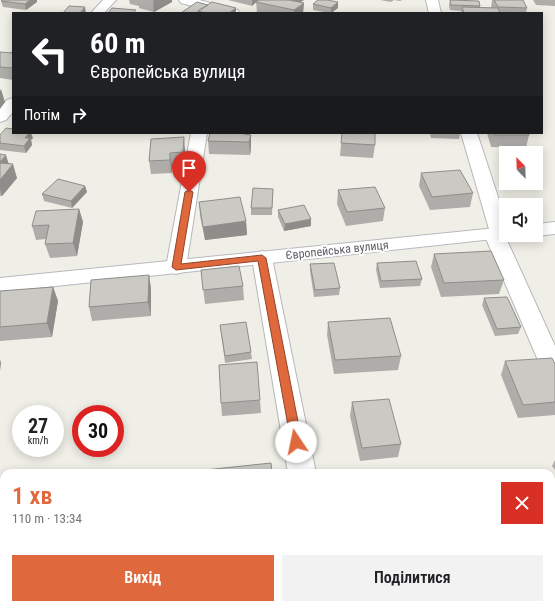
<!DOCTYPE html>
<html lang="uk">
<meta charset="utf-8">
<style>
body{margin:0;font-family:"Roboto Condensed",sans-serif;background:#f2f2f2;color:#202124;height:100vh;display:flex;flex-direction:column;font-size:15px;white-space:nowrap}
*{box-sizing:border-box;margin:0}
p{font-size:13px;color:#757577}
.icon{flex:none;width:22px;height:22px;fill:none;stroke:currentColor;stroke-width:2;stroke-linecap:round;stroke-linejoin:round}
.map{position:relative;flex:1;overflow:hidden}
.details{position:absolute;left:0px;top:469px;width:555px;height:140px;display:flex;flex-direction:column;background:#fff;border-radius:12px 12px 0 0;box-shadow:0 2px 10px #0003}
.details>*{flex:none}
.guide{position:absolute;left:12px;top:12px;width:531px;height:122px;border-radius:0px;box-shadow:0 2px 10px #0003;background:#202124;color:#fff;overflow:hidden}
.needle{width:26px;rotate:337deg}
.fabs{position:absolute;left:499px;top:146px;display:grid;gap:8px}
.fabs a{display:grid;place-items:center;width:44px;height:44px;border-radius:0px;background:#fff;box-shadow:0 2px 10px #0003;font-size:20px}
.speed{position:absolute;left:12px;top:405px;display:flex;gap:8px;font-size:20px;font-weight:700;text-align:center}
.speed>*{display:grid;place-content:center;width:52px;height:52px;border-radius:50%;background:#fff;box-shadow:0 2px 10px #0003;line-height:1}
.speed small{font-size:10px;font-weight:400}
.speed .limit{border:6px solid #d22;background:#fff;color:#111}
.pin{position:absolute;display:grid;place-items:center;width:34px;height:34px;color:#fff;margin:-41px -17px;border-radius:50% 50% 50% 0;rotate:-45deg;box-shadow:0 0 4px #0007}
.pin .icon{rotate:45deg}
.me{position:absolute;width:44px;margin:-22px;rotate:349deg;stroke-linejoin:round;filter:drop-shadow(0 0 3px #0008)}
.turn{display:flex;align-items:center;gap:14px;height:84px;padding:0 12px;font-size:18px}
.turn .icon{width:52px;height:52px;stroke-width:2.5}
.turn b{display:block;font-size:28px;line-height:34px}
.then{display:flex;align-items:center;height:38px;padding:0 12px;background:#0003;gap:8px;font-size:15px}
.round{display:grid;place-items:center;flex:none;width:42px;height:42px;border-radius:0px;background:#f2f2f2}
.head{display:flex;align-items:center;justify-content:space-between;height:68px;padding:0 12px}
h1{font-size:24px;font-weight:600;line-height:30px;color:#df693d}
.button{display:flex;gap:8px;margin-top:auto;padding:8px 12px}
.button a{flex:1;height:46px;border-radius:0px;background:#df693d;color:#fff;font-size:16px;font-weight:600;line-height:46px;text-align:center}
.button a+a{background:#f2f2f2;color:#202124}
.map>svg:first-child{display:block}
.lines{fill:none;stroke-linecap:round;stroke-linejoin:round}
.street-casing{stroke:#b7b7bc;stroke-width:2}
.secondary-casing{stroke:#b8b9bf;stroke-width:2}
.street{fill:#fff;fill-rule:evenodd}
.secondary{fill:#fff;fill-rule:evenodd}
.wall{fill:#afada9}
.shaded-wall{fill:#8e8d89}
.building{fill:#cbc9c4;stroke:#8e8d89}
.route{fill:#df693d;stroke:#914428}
.labels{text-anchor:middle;stroke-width:4;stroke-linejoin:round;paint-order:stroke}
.street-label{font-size:12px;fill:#5e6066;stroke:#fff}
</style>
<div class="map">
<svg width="555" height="609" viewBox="0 0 555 609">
<rect width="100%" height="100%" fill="#efefe7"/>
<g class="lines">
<defs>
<path id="street" d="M103,0H116L104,13H91Z
M179,0H199L238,10L239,13H219L181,3Z
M426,0H438L441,13H429Z
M13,98V112L6,120L0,122V108L7,100Z
M191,133H207L186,267L183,272L176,274L169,272L166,267Z
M461,133H477L506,221V235H509L506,238L555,346V381L546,379L543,372L484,234L489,229Z
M262,251L269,253L272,258L316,473H288L252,258L255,253Z
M311,605H343L344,609H312Z"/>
<path id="secondary" d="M555,222V234L536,236L531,235H536V224Z
M506,227V235H515L513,237L0,292V278Z"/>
</defs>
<use href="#street" class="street-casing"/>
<use href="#secondary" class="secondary-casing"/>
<use href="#street" class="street"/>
<use href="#secondary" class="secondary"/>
</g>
<path class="wall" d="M2,0H37V2L26,10L3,7L1,1Z
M129,0H172V2L154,12L139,8V6L130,4Z
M228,0H304L300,2L304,3L303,13H257L256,2L252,6Z
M380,0H402L400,1L394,0L391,2Z
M450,0L480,6V8H491L492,0H523L527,8L526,13H461V11L450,10L449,6Z
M533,0H555V6L536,5Z
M197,2L236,13H181Z
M313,4L338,8L331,13H329L313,10Z
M13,50V80L0,78V52L11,53V52Z
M246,133V134L251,135V148L250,155L209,154L208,141Z
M342,133L375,145L373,158L340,156Z
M430,133H460L459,139L431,138Z
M487,133H529V135L526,148L491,147Z
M0,135L33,138L31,140L32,145L26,153L0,150Z
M151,139L185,150V165L172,166V173L151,174L149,161Z
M0,154L9,164L17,178L2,196H0Z
M421,173L473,193L470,207L430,210L419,186Z
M85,186L87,192L72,208L44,201L42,194Z
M273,189L272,215H251V208Z
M338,190L385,208L383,221L346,226L337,204Z
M199,202L246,221L247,235L205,240L200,216Z
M79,209L83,222L77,256L50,258L45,244L46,239L36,240L32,226Z
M278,210L311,226L284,231L278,217Z
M434,254L504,280L499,294L441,297L431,267Z
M377,263L422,279L420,286L380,288L376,270Z
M310,264L340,288L339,295L314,297L310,271Z
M201,270L243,286L244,300L205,304Z
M149,275L151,289V316L92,321L89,307Z
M53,287L58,301L52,337L0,341V291Z
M484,298L521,327L518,334L495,336L482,305Z
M328,322L401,356L398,370L334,374L327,335Z
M220,325L251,352L252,359L225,363Z
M505,361L555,364V415L518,418L501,375Z
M260,400L261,413L222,416L221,403Z
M352,402L401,444L398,457L360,461L350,416Z
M555,460V470L552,466Z
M396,605H461L462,609H397Z"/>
<path class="shaded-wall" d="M30,0H37V2L26,10L25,4Z
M154,0H172V2L154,12L153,1Z
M252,0H259L252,6Z
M294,0H304L292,7V1Z
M338,2V8L331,13V8Z
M304,3L303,13H294V10Z
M85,7L86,13H80Z
M236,8V13H229Z
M1,89L5,102L0,109V91Z
M29,133H31L33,138L31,140L32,145L26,153L24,146L25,138Z
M251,135V148L250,155L249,142Z
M184,137L185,150V165L183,152Z
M170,153L172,166V173L170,160Z
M6,155L10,168L13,164L17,178L2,196L0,189V162Z
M85,186L87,192L72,208L71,201Z
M79,209L83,222L77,256L73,243Z
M311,219V226L284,231L285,224Z
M246,221L247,235L205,240L203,227Z
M149,275L151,289V316L148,302Z
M53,287L58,301L52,337L47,323Z
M0,359L1,363L0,371Z"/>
<path class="building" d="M2,0H30L25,4L1,1Z
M259,0H289L304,3L294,10L256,2Z
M318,0H327L338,2L331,8L313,4Z
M450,0L479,1L480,6L451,5Z
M494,0H523L527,8L498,7Z
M197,2L208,5L198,11V12L197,13H181Z
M212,2L236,8L229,13H206L198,11Z
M69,6L85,7L80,13H63Z
M462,7L498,8L500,13H464Z
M112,8L136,10L133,13H108Z
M0,52L13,53V68L0,67Z
M6,128L13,129V133H29L25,138H30L24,146L0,143V135Z
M210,133H244V134L251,135L249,142L208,141Z
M342,133H375V145L341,143Z
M494,133H529V135H495Z
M184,137L183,152L170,153V160L149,161L151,139Z
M0,154L6,155L0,162Z
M0,163L13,164L0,180Z
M460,170L473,193L432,197L421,173Z
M58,179L85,186L71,201L42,194Z
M375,187L385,208L347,212L338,190Z
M253,188L273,189L272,208H251Z
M240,197L246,221L203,227L199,202Z
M304,205L311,219L285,224L278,210Z
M79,209L73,243L45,244L49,225L32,226L36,211Z
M491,251L504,280L444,283L434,254Z
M416,261L422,279L381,281L377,263Z
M334,263L340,288L315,290L310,264Z
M239,266L243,286L203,290L201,270Z
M149,275L148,302L89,307L91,280Z
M53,287L47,323L0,327V291Z
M507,297L521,327L497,329L484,298Z
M390,318L401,356L335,360L328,322Z
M246,322L251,352L225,356L220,325Z
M552,358L555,364V402L523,405L505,361Z
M257,362L260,400L221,403L219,365Z
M389,399L401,444L362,448L352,402Z
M271,463L272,473H177Z
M417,471V473H395Z
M402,605H461L462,609H403Z"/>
<path class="route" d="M189,190L193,192L181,264L262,255L266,258L302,442L300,446L296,447L292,446L291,442L258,261L176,270L172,267L185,192Z"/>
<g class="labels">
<g class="street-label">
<text transform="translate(337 250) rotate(-6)" y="4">Європейська вулиця</text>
</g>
</g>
</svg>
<div class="fabs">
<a><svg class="needle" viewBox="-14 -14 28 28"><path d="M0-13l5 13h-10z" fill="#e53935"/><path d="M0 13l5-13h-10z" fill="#757577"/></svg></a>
<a><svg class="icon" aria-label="sound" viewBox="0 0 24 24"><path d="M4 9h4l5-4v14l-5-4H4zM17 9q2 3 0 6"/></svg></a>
</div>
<div class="speed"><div>27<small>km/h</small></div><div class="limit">30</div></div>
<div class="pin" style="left:189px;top:192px;background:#d93025"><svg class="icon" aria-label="arrive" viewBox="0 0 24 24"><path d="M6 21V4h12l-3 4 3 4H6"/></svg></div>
<svg class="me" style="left:296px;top:442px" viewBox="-20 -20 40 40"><circle r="19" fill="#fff"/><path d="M0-13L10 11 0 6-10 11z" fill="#df693d"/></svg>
<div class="guide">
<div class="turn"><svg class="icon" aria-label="left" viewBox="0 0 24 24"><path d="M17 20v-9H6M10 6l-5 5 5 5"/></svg><div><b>60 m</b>Європейська вулиця</div></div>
<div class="then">Потім<svg class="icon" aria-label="right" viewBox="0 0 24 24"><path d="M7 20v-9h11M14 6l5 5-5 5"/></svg></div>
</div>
<section class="details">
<div class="head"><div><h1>1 хв</h1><p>110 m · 13:34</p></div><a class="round" style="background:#d93025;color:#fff"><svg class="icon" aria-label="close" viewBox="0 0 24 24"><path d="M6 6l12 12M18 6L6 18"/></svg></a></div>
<div class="button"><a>Вихід</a><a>Поділитися</a></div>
</section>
</div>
